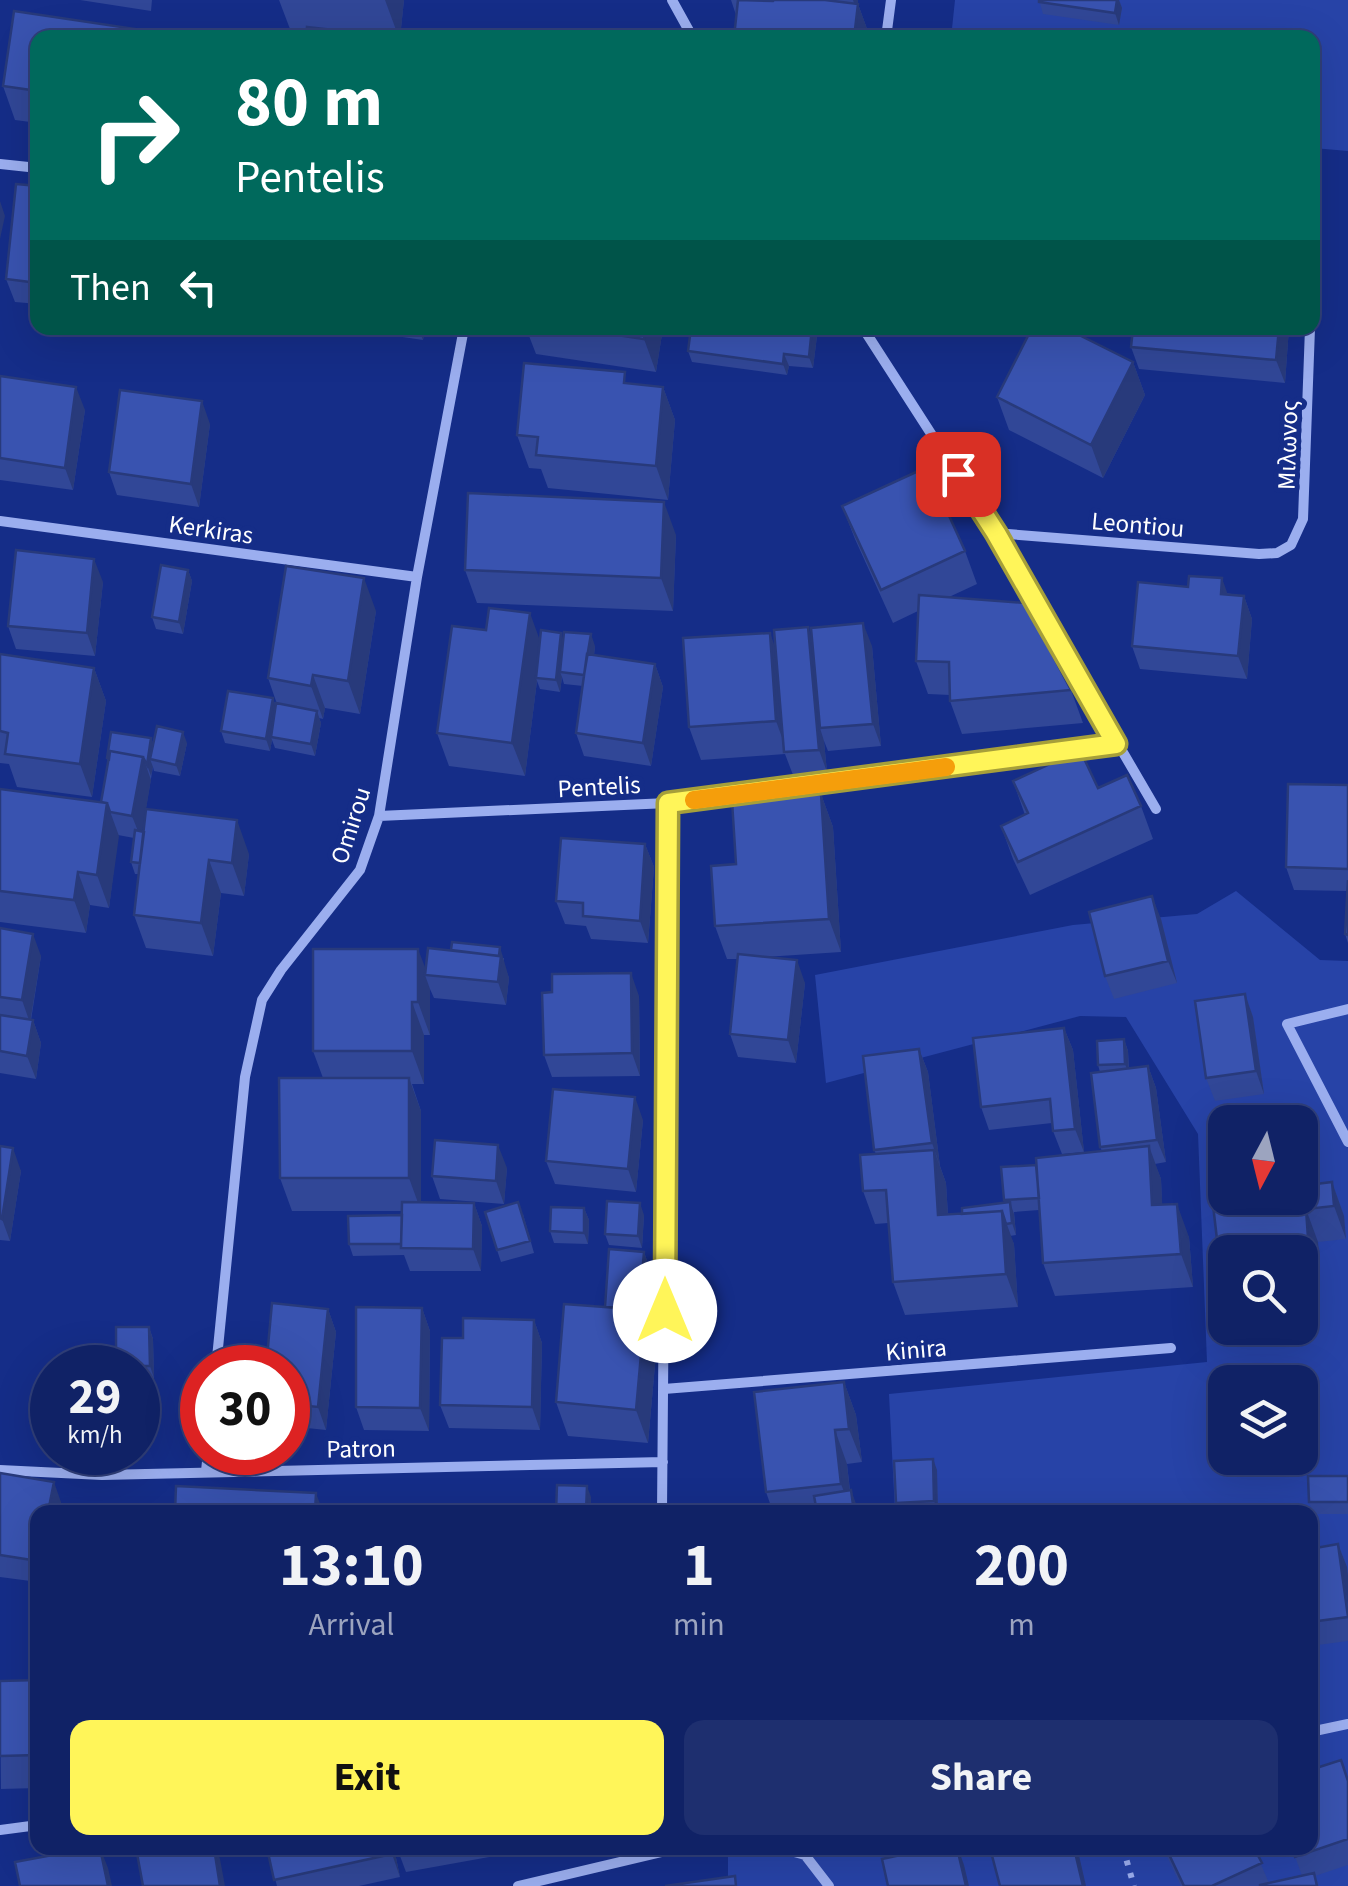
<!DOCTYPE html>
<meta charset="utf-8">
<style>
body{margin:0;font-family:"Source Sans 3",sans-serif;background:#1e2f6f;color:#f1f3f6;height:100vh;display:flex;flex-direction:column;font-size:38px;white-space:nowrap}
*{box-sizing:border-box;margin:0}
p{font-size:32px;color:#9ca4bf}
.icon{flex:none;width:55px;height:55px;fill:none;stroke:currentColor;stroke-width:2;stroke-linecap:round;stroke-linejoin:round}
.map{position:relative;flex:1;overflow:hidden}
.side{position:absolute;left:30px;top:1505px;width:1288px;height:350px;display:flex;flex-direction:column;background:#102266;border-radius:20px;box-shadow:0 10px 40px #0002,0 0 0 2px #303f7a}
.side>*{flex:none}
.hud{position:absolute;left:30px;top:30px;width:1290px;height:305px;border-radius:20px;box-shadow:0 10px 40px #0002,0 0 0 2px #303f7a;background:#00695c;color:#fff;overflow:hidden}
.needle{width:65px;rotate:187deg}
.buttons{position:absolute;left:1208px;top:1105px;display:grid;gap:20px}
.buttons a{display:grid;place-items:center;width:110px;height:110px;border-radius:20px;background:#102266;box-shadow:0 10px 40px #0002,0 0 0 2px #303f7a;font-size:50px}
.speed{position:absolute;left:30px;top:1345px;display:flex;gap:20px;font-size:50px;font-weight:700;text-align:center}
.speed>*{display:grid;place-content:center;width:130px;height:130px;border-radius:50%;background:#102266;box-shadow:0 10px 40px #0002,0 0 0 2px #303f7a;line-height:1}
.speed small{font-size:25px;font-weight:400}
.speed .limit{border:15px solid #d22;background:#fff;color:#111}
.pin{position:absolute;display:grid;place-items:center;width:85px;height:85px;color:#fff;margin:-42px;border-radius:20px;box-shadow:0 5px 15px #0006}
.me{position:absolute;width:110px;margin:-55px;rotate:0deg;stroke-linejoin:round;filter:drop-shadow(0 0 8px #0008)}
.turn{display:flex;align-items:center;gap:35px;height:210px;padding:0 40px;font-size:45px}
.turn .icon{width:130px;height:130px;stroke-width:2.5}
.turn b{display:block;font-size:70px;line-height:85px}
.then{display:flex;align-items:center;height:95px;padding:0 40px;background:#0003;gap:20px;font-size:38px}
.eta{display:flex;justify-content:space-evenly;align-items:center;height:170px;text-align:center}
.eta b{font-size:60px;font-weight:700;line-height:70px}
.button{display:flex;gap:20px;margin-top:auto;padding:20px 40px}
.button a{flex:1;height:115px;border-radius:20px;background:#fff559;color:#111;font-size:40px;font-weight:700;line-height:115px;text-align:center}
.button a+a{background:#1e2f6f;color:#f1f3f6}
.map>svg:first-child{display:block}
.green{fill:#2743a7;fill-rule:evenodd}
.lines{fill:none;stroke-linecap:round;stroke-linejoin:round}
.path{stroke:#9baeef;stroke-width:6;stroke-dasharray:5 8;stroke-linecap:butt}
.minor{stroke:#9baeef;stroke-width:10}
.wall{fill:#314797}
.shaded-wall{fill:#283a7b}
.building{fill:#3953b0;stroke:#283a7b;stroke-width:2.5}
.route-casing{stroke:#a69f3a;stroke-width:25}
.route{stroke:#fff559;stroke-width:18}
.slow{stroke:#f59e0b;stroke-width:18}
.labels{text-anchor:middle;stroke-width:10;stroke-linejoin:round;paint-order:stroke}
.street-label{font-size:25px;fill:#fff;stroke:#152d88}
</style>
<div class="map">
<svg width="1348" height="1886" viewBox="0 0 1348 1886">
<rect width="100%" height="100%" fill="#152d88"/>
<path class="green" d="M955,0H1348V151L1313,148L1312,38H951Z
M1236,891L1320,960L1348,961V1886H728V1848H1310V1512H895L889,1394L1207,1362L1198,1134L1126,1017L1080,1016L826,1083L815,975L1073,925L1197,914ZM1225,1122H1300V1198H1225ZM1225,1252H1300V1328H1225ZM1225,1382H1300V1458H1225Z"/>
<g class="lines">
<path class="path" d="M1123,1848L1134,1886"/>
<path class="minor" d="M672,0L693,38
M886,38L891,0
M0,164L38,168
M1312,262L1314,200
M863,328L995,533L1156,809
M0,521L417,577
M995,533L1259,554L1277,553L1291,545L1303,519L1310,328
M379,816L668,803L1116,744
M1348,1009L1287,1024L1348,1142
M216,1368L245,1077L262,1000L281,970L360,870L379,816L417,577L464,328
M664,1389L1171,1348
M0,1470L102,1475L663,1462
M206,1471L208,1452
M662,1512L668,803
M1310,1732L1348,1724
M0,1830L38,1825
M780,1848L805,1855L829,1886
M518,1886L662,1852L763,1848"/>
</g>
<path class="wall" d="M80,0H152L151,11Z
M279,0H404L400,38H306V31L290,29Z
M731,0H858V4L870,37L734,38L736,15Z
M1039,0H1119L1122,8L1119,25L1043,14Z
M14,11L135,29L138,38H38V123L15,120L3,86Z
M38,186V304L15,302L6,279Z
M341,328H425L423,340Z
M526,328H663L656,372L536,354Z
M691,328H818L813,368L789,366L787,375L692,362L688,351Z
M1133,328H1193V330L1206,331L1289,328L1285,383L1139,369L1131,347Z
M1133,362L1145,395L1103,478L1009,430L997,397Z
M0,376L85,410L73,490L0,480Z
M629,384L663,387L675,420L668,500L548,488L541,469L529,468L517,435Z
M210,424L199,507L117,495L109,472Z
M842,506L965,551L977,584L949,597L1071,690L1083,723L962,734L950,701V695L928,694L916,661L918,611L893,623L855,539Z
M676,535L673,611L477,603L465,570Z
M188,570L192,581L183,634L156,629L152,617Z
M103,582L95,656L16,649L8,626Z
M1188,587L1244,596L1252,619L1247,679L1140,669L1132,646Z
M376,611L360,714L325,708L323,719L319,718L321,723L315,756L275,748L272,740L270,751L225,743L221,731L273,698L276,707L277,704L268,678Z
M812,636L872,646L881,746L828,751L824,741L827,772L793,775L785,754L701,760L689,727L776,648Z
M564,640L595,646L594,655L655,664L663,687L651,766L584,756L576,733L583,686L564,684L562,677L560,692L540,689L537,681L525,776L449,766L437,733L540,642Z
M0,654L94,668L106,701L92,797L17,787L9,764L0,763Z
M151,738L153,743H187L180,776L154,771L153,767L142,831L249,854L244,896L221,893L213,956L146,948L134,915L139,874H135L131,862L134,838L118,835L109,908L90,905L86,933L0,922V789L101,802L108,762L107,758Z
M1013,781L1141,806L1153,839L1030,895L1013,859L1001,826L1025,815Z
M1348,785V943L1345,934L1347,891L1294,890L1286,867Z
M821,794L833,827L841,952L765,957L805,983L796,1063L738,1057L730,1034L737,959H727L715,926L736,864Z
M645,844L654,867L648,943L591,939L586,926L565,924L556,901Z
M1161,919L1177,983L1114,999L1105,976Z
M0,928L41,956L31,1020H33L41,1043L36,1079L0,1073Z
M504,958V965L509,978L506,1005L434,998L430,989V1035H424V1084H412L421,1111V1202L474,1203L482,1226L481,1271H410L404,1255L353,1256L349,1244L402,1215V1211H292L280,1178L323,1078L313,1051L426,969Z
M552,992L639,996L640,1076L552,1077L544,1055Z
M1245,994L1253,1017L1264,1094L1215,1101L1206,1078Z
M1064,1028L1073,1050L1084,1152L1062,1154L1053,1131L1052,1123L989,1130L981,1107Z
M1124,1039L1128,1051L1129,1068L1148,1066L1156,1088L1166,1162L1155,1164L1161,1179L1162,1204L1189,1237L1193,1287L1055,1296L1043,1263L1039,1210L1014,1212L1016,1235L1010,1236L1014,1244L1018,1307L905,1315L893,1282L888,1223L875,1224L863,1191L876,1154L874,1150L919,1049L928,1072L940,1166L946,1183L948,1215L962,1214L1005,1203L1004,1200L1036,1165L1102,1151L1100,1147V1072L1098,1065Z
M643,1120L636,1192L555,1184L546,1161Z
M0,1146L21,1171L10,1241L0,1240Z
M507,1168L504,1204L440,1199L432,1176Z
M1332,1182L1344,1216L1346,1239L1318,1242L1320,1271L1300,1273V1252H1225V1267L1218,1248L1225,1198Z
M584,1208L589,1220L588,1244L554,1243L550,1231Z
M523,1214L534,1253L501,1262L497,1250Z
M644,1215L642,1248L609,1245L605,1234Z
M644,1252L652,1275L648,1319L657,1343L648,1443L568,1436L556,1402L605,1307Z
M422,1308L430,1331L429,1431L364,1430L356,1407Z
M328,1309L336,1332L326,1430L288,1426V1368Z
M534,1320L542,1343L540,1430L449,1428L440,1405L463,1338Z
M116,1327H149L153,1339L154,1378H138V1368H117Z
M844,1382L856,1415L862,1462L847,1464L850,1490L859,1512H773L766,1492Z
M933,1459L937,1470L938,1512H899L896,1503Z
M0,1473L62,1505L38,1512V1582L0,1577Z
M1348,1476V1514H1313L1309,1502Z
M1338,1544L1347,1567L1348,1576V1641L1310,1646V1549Z
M38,1680V1788L1,1789L0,1681Z
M1348,1779V1865L1315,1876L1319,1886H1181L1163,1848H1254L1269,1883L1302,1876L1292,1848Z
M267,1848H394L400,1877L359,1886H277Z
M397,1848H540L406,1872Z"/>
<path class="shaded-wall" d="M385,0H404L400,38H399Z
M853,0H858V4L870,37L854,38L857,12Z
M1117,0H1119L1122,8L1119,25L1115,13Z
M0,201L5,216L0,239Z
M418,328H425L423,340Z
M646,328H663L656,372L644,339Z
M812,328H818L813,368L809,357Z
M1279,328H1289L1285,383L1276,360Z
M784,354L789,366L787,375L783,364Z
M1133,362L1145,395L1103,478L1091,445Z
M76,387L85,410L73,490L65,468Z
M663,387L675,420L668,500L656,466Z
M202,401L210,424L199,507L191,484Z
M664,502L676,535L673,611L661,578Z
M94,559L103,582L95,656L87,633Z
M188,570L192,581L183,634L179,622Z
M364,578L376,611L360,714L348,681Z
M1222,578L1230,601L1221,594Z
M1244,596L1252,619L1247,679L1238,656Z
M530,613L542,646L536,678L537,681L525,776L512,743Z
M863,623L872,646L881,746L873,724Z
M808,627L816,650L820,728L824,741L827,772L819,750Z
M561,633L565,645L560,672L562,677L560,692L556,680Z
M770,633L782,666L788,754L776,721Z
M591,634L595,646L591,687L587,675Z
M655,664L663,687L651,766L643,743Z
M94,668L106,701L92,797L80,764Z
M313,675L325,708L323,719L311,686Z
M273,698L277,710L271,737L272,740L270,751L266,739Z
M317,711L321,723L315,756L311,744Z
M183,732L187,743L180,776L176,765Z
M151,738L156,750L150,759L153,767L151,776L147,765Z
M143,757L151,780L141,839L132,816Z
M821,794L833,827L841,952L829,919Z
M107,803L119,836L109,908L97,875Z
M237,820L249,854L244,896L232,863Z
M645,844L654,867L648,943L640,921Z
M209,860L221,893L213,956L201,923Z
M78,872L90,905L86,933L74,900Z
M1152,896L1161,919L1177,983L1168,961Z
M33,934L41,956L30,1023L22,1000Z
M500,947L509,978L506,1005L498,982Z
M418,949L428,975H425L430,989V1035L418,1002Z
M797,960L805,983L796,1063L788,1040Z
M631,973L639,996L640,1076L632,1053Z
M1245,994L1253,1017L1264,1094L1256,1071Z
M412,1002L424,1035V1084L412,1051Z
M33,1020L41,1043L36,1079L27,1056Z
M1064,1028L1073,1050L1084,1152L1075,1129Z
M1124,1039L1128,1051L1129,1075L1125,1064Z
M919,1049L928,1072L940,1166L932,1143Z
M1148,1066L1156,1088L1166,1162L1157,1140Z
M409,1078L421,1111V1211L409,1178Z
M635,1097L643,1120L636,1192L628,1169Z
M498,1145L507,1168L504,1204L496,1181Z
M1149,1146L1161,1179L1164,1238L1152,1205Z
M13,1148L21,1171L10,1241L2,1219Z
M934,1150L946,1183L950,1248L938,1215Z
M1332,1182L1344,1216L1346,1239L1334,1206Z
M1010,1202L1014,1214L1016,1235L1012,1223Z
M474,1203L482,1226L481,1271L473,1249Z
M640,1203L644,1215L642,1248L638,1236Z
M1177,1204L1189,1237L1193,1287L1181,1254Z
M584,1208L589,1220L588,1244L584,1233Z
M1306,1209L1318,1242L1320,1271L1308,1238Z
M1002,1211L1014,1244L1018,1307L1006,1274Z
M644,1252L652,1275L648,1319L657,1343L648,1443L636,1410L638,1315Z
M422,1308L430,1331L429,1431L420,1408Z
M328,1309L336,1332L326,1430L318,1407Z
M534,1320L542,1343L540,1430L532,1407Z
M149,1327L153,1339L154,1378L150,1366Z
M844,1382L856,1415L862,1462L849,1429Z
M835,1430L847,1464L852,1512L841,1484Z
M933,1459L937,1470L938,1512L934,1501Z
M54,1482L62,1505L61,1512H48Z
M587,1486L591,1497V1512H586Z
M851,1490L859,1512H854Z
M316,1493L323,1512H315Z
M1338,1544L1347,1567L1348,1576V1607Z
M100,1848L108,1868L112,1886H108Z
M214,1848H216L220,1859L225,1886H220Z
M390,1848H394L400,1877L392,1854Z
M958,1848L964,1865L969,1886H966Z
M1074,1848H1076L1078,1851L1086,1886H1083Z"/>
<path class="building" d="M738,0L773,1L774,0H825L858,4L854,38L734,37Z
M1039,0H1117L1115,13L1039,2Z
M14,11L135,29L133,38H38V91L3,86Z
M307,27L361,33L360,38H306Z
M16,184L38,186V283L6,279Z
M570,328H646L644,339Z
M691,328H812L809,357L784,354L783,364L688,351Z
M1032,328H1065L1133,362L1091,445L997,397Z
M1133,328H1183V329L1206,331V328H1279L1276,360L1131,347Z
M524,363L625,372L624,383L663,387L656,466L536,455L538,437L517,435Z
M0,376L76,387L65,468L0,458Z
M120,390L202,401L191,484L109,472Z
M927,467L965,551L881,590L842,506Z
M468,493L664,502L661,578L465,570Z
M16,550L94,559L87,633L8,626Z
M161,565L188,570L179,622L152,617Z
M286,566L364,578L348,681L313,675L311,686L268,678Z
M1189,576L1222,578L1221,594L1244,596L1238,656L1132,646L1138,582L1188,587Z
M919,595L1025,603L1071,690L950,701L949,662L916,661Z
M489,608L530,613L512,743L437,733L452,626L486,630Z
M863,623L873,724L820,728L811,628Z
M808,627L819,750L784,752L774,630Z
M541,630L561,633L556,680L536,678Z
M564,632L591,634L584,675L560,672Z
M770,633L776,721L689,727L683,638Z
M0,654L94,668L80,764L5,754L8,733L0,731Z
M587,654L655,664L643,743L576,733Z
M228,691L273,698L266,739L221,731Z
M276,703L317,711L311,744L271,737Z
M157,726L183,732L176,765L150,759Z
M111,732L151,738L147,765L143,757L110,751L109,759L107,758Z
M1080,750L1098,788L1127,775L1141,806L1018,862L1001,826L1028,813L1013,781Z
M110,751L143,757L132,816L110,812L107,803L101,802Z
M1288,784L1348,785V869L1286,867Z
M0,789L107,803L97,875L78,872L74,900L0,891Z
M821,794L829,919L715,926L711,866L736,864L732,801Z
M146,809L237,820L232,863L209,860L201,923L134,915Z
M135,830L144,832L140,863L131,862Z
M561,838L645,844L640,921L583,916V903L556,901Z
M1348,880V935L1345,934Z
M1152,896L1168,961L1105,976L1089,912Z
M0,928L33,934L22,1000L0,997Z
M452,942L500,947L499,956L451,950Z
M428,948L501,956L498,982L425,975Z
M313,949H418V1002H412V1051H313Z
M738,954L797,960L788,1040L730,1034Z
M631,973L632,1053L544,1055L542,993L552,992V974Z
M1245,994L1256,1071L1206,1078L1195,1001Z
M0,1015L33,1020L27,1056L0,1051Z
M1064,1028L1075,1129L1053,1131L1050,1099L981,1107L973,1038Z
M1124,1039L1125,1064L1098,1065L1097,1041Z
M919,1049L932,1143L874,1150L863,1056Z
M1148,1066L1157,1140L1100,1147L1091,1073Z
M279,1078H409V1178H280Z
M553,1089L635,1097L628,1169L546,1161Z
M435,1140L498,1145L496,1181L432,1176Z
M0,1146L13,1148L2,1219L0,1218Z
M1149,1146L1152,1205L1177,1204L1181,1254L1043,1263L1036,1158Z
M934,1150L938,1215L1002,1211L1006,1274L893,1282L886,1190L863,1191L860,1155Z
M1225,1160V1198H1300V1186L1332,1182L1334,1206L1306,1209L1308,1238L1218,1248L1208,1162Z
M1036,1165L1039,1198L1004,1200L1001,1167Z
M607,1201L640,1203L638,1236L605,1234Z
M402,1202L474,1203L473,1249L401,1248Z
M518,1202L530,1241L497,1250L485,1212Z
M1010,1202L1012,1223L1006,1224L1002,1211L962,1214V1208Z
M551,1207L584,1208V1233L550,1231Z
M402,1215L401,1244H349L348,1216Z
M609,1249L644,1252L639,1309L605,1307Z
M272,1303L328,1309L318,1407L288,1404V1368H266Z
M564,1304L645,1310L636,1410L556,1402Z
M356,1307L422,1308L420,1408L356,1407Z
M463,1318L534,1320L532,1407L440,1405L442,1338H463Z
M116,1327H149L150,1366H116Z
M844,1382L849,1429L835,1430L841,1484L766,1492L754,1392Z
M933,1459L934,1501L896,1503L894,1461Z
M0,1473L54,1482L48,1512H38V1561L0,1555Z
M1308,1476H1348V1502H1309Z
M557,1485L587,1486L586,1512H556Z
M176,1486L316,1493L315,1512H175Z
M851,1490L854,1512H817L814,1496Z
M70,1509L100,1512H69Z
M1338,1544L1348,1617L1310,1622V1549Z
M38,1680V1755L0,1756V1681Z
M1341,1760L1348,1781V1839L1295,1857L1292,1848H1310V1770Z
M90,1848H100L108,1886H20L15,1862Z
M136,1848H214L220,1886H143Z
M267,1848H390L392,1854L274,1880Z
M933,1848H957L966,1886H888L882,1859Z
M990,1848H1074L1083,1886H1000Z
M1166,1848H1254L1262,1863L1212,1886H1184Z
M1314,1873L1317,1886H1260V1885Z
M735,1876L736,1886H665Z"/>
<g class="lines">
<defs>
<path id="route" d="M665,1311L668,803L1116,744L996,533L958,474"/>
</defs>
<use href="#route" class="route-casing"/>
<use href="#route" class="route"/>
<path class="slow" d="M694,800L946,767"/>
</g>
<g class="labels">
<g class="street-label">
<text transform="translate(1287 445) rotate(-88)" y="9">Μιλωνος</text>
<text transform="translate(1138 524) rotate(5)" y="9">Leontiou</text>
<text transform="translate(211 529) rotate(8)" y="9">Kerkiras</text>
<text transform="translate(599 786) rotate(-3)" y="9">Pentelis</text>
<text transform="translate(350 825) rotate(-72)" y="9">Omirou</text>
<text transform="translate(916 1349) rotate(-5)" y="9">Kinira</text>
<text transform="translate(361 1448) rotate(-1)" y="9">Patron</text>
</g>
</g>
</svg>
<div class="buttons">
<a><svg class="needle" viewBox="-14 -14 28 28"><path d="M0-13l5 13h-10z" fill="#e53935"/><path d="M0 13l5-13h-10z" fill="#9ca4bf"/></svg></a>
<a><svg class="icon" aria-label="search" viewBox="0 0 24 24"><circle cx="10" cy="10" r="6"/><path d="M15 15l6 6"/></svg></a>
<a><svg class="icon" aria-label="layers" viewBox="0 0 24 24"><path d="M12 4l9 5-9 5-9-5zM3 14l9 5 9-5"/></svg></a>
</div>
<div class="speed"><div>29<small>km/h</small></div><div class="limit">30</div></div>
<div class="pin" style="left:958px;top:474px;background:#d93025"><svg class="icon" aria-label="arrive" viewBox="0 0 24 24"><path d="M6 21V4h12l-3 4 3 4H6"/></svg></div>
<svg class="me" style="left:665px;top:1311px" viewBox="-20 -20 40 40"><circle r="19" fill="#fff"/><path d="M0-13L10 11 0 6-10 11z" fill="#fff559"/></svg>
<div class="hud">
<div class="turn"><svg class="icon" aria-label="right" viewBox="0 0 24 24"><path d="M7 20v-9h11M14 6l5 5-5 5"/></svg><div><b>80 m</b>Pentelis</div></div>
<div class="then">Then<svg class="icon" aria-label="left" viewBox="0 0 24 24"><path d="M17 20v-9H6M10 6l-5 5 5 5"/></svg></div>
</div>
<section class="side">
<div class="eta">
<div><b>13:10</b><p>Arrival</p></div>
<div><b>1</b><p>min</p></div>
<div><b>200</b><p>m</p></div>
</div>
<div class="button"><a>Exit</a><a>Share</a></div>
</section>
</div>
